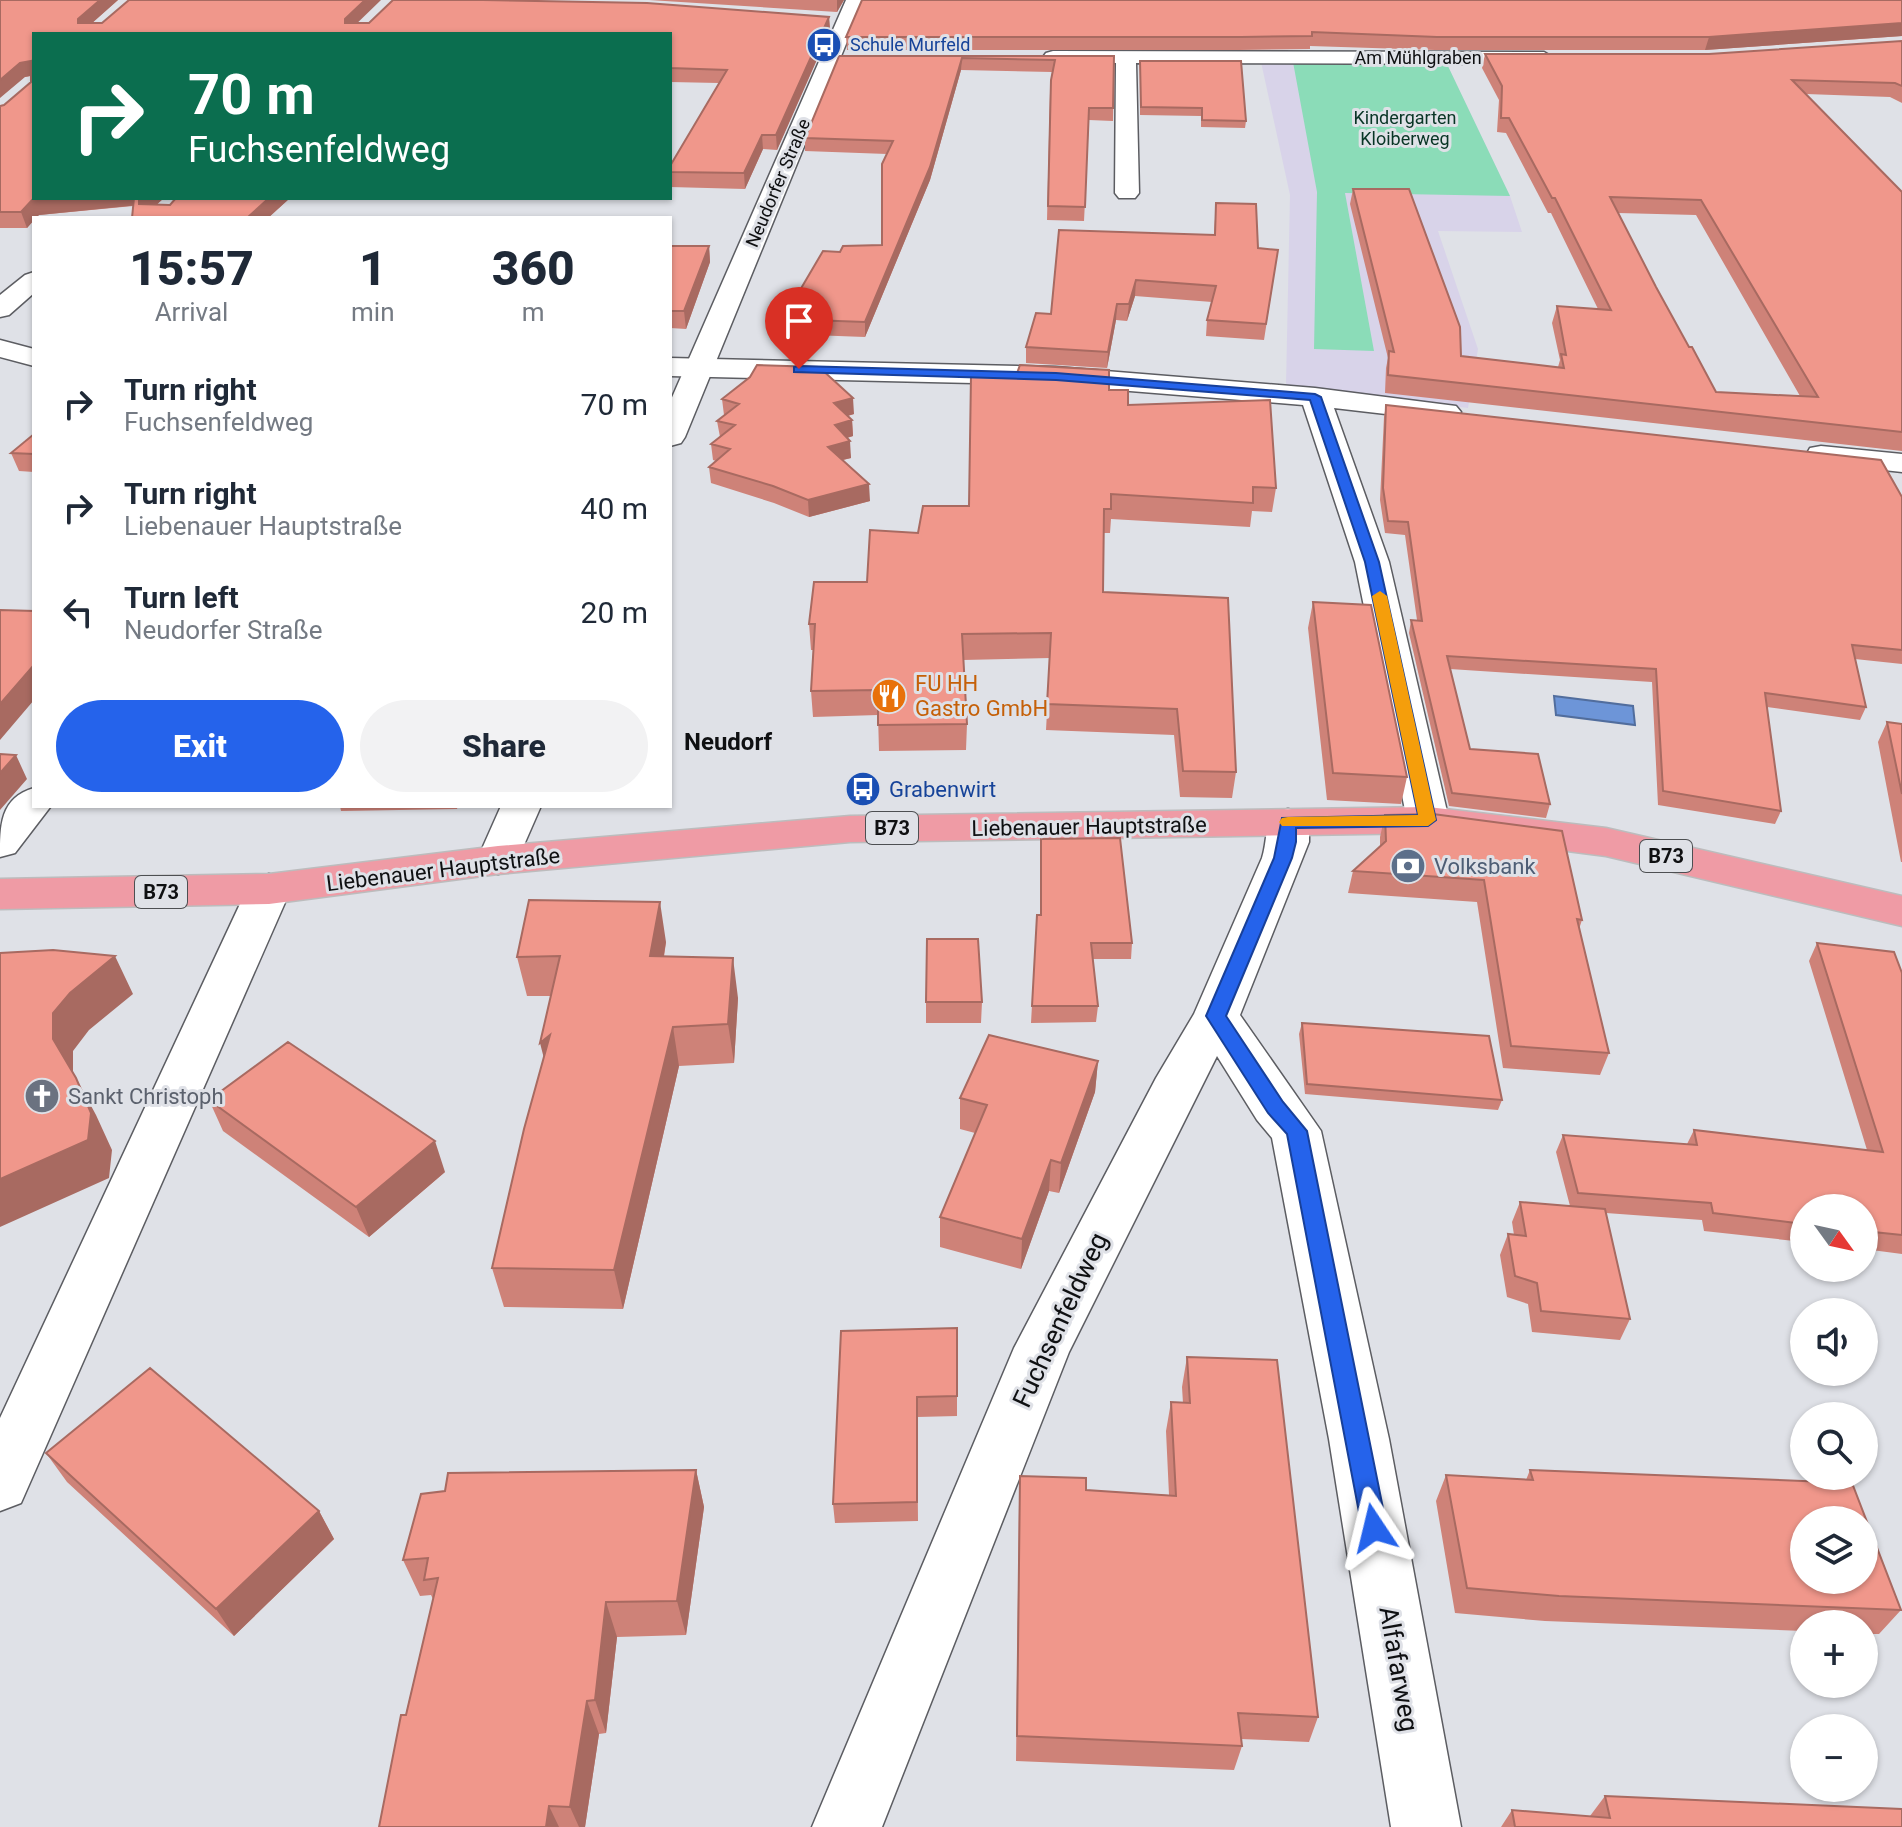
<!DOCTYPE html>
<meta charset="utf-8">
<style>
body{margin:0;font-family:Roboto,sans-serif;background:#f2f2f3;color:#1f2937;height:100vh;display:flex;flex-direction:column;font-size:30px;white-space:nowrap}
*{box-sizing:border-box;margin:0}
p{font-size:26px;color:#747a83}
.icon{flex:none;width:44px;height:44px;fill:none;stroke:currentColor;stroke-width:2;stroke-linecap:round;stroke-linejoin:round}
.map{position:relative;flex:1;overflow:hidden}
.drawer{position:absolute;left:32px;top:216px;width:640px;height:592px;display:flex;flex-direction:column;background:#fff;border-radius:0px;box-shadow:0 2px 6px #0004}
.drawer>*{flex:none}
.hud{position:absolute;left:32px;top:32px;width:640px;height:168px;border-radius:0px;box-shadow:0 2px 6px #0004;background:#0b6e4f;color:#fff;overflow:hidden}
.needle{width:52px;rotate:123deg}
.buttons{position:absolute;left:1790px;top:1194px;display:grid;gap:16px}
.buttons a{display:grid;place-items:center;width:88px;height:88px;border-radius:50%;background:#fff;box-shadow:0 2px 6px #0004;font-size:40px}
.pin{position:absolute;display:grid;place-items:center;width:68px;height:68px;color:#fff;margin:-82px -34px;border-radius:50% 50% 50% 0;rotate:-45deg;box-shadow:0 0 8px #0007}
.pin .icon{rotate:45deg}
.me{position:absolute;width:88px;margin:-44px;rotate:350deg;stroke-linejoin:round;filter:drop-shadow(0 0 6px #0008)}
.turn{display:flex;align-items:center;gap:28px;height:168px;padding:0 24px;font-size:36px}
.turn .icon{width:104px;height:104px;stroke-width:2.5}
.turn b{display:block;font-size:56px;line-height:68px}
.eta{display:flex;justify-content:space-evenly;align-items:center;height:136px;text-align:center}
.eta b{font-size:48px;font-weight:800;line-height:56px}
.action{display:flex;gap:16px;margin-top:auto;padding:16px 24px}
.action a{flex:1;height:92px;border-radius:48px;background:#2563eb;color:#fff;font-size:32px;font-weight:800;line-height:92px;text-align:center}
.action a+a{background:#f2f2f3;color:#1f2937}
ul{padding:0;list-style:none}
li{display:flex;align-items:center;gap:24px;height:104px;padding:0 24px}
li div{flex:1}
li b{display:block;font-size:30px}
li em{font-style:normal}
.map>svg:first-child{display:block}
.education{fill:#d8d3e9}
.green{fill:#8bdcb8}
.water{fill:#6d95d8;stroke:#516d9d;stroke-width:2}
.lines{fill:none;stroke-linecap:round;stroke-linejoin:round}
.street-casing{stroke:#5c5d62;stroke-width:3}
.secondary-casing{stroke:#5c5d62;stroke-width:3}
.primary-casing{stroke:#bcbcbd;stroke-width:3}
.street{fill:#fff;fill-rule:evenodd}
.secondary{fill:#fff;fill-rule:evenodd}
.primary{fill:#ef9ba5;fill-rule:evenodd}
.wall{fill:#ce8278;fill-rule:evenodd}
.shaded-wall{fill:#a86a61}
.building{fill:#f0978b;stroke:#a86a61;stroke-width:2;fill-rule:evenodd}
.route{fill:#2563eb;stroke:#184099;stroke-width:2}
.slow{fill:#f59e0b}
.labels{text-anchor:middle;stroke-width:6;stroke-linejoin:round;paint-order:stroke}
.far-transit-label{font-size:18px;fill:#164399;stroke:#dfe1e7;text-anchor:start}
.far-street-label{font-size:18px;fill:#0f1012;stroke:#dfe1e7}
.far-park-label{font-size:18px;fill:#083525;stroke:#dfe1e7}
.shield{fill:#dfe1e7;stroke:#4d4f52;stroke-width:2}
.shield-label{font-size:20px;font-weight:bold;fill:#0f1012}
.food-label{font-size:22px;fill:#c56008;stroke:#dfe1e7;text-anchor:start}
.transit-label{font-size:22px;fill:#164399;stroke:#dfe1e7;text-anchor:start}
.street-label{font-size:22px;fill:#0f1012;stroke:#dfe1e7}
.service-label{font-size:22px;fill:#4e5e75;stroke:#dfe1e7;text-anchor:start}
.worship-label{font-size:22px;fill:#5b616d;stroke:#dfe1e7;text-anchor:start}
.neighbourhood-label{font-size:24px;font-weight:bold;fill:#0f1012;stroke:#dfe1e7}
.near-street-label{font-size:26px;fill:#0f1012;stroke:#dfe1e7}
</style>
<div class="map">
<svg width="1902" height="1827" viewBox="0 0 1902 1827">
<rect width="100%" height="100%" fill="#dfe1e7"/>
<path class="education" d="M1261,62H1446L1510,196L1522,232L1438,231L1478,349L1468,408L1286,385L1290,195Z"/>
<path class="green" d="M1293,62H1446L1510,196L1345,193L1374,351L1314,349L1317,192Z"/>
<path class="water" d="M1554,696L1633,706L1635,725L1556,715Z"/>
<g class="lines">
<defs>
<path id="street" d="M1053,51L1544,52L1554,58L1544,64L1136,63L1139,193L1135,198H1119L1115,193L1116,63L1046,61L1043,57L1046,53Z
M34,272V293L9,315L0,317V295L25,275Z
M0,340L34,349V366L0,357Z
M670,358L1056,367L1315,388L1456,406L1461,412L1456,418L1446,421L1334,408L1389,562L1449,820L1443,829L1428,833L1413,829L1407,820L1355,562L1303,405L1056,385L670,376Z
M1821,446L1902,454V472L1810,462L1806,455L1810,448Z
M34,788V806H51L15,853L0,857C0,825 0,798 34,788Z
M1288,809L1303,813L1309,822V842L1240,1015L1321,1131L1389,1439L1461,1827H1391L1329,1439L1272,1138L1257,1120L1217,1056L1069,1352L882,1827H812L1014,1348L1156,1078L1194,1014L1262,858C1267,843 1265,826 1273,813Z
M269,874L284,879L291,889L21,1503L0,1511V1418L247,889L254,879Z"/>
<path id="secondary" d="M846,0H864L685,437L681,443L670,446V402Z
M501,806H541L513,870L498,874L483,870L477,860Z"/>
<path id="primary" d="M1428,807L1606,828L1902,896V926L1606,856L1428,833L850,842L498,874L269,904L0,909V879L269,874L498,846L850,816Z"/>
</defs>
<use href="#street" class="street-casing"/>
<use href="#secondary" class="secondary-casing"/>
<use href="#primary" class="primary-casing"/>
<use href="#street" class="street"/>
<use href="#secondary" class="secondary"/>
<use href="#primary" class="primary"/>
</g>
<path class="wall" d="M0,0H118L92,23H357L829,17L830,30L777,150L763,149L745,189L670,187V166L719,83L670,82V34H34V198H164L156,205H170L176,198H290L268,218H132L133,206L39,215L34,218V220L27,228H0V106L4,105L31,82V76L25,77Z
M649,0H844L837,12Z
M1902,0V36L1705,50H1435L1310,46V49L1239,50H847L846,37Z
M1902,41V103L1890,97L1806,94L1902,192V451L1385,393L1386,368L1388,358L1350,204L1353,189L1461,356L1558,367L1560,360L1552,323L1557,306L1598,309L1551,213H1548L1506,133L1497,132L1499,100L1482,68L1485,54H1709ZM1618,213L1696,215L1800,396L1716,392L1689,347L1656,287Z
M839,56H1114L1113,121L1089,120L1084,221L1047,220L1050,93L1052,72L961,70L930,180L865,337L784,334L783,319L840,252L882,245L887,154L805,151V138Z
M1140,61L1246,121L1245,128L1201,127V116L1140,115Z
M1216,203L1258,248L1278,250L1264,340L1206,336L1207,320L1212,302L1135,296L1127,321L1116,320L1107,368L1026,363V347L1051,314L1214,235Z
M670,246H709L710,262L686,329L670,328Z
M1109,390L1128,405L1276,488L1272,512L1252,511L1250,527L1111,519L1110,533H1104L1103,592L1236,772L1232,798L1180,797L1174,735L1046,730L1050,658L963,660L967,724L966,750L879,751L878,715L813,717L811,691L813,650H811L809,624L867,582L918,533L969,506Z
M722,399L854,414L848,416L852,420L853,436L847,438L851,458L843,460L870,501L809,517L774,503L711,483L709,467L716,461L713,460L711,444L720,437L717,421L724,415Z
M1386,405L1902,497V664L1855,659L1866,707L1860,720L1767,707L1781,811L1775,824L1658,805L1652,682L1450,669L1470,749L1550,804L1546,818L1449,806L1409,633L1411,620H1417L1405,535L1385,533L1380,500L1384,417Z
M34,434V472L19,471L11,453Z
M1313,602L1407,777L1401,804L1327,800L1308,628Z
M1887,722L1902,724V862H1901L1878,742Z
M340,806H458L457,809L341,811Z
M1385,815L1582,920L1579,929L1609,1053L1600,1075L1503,1068L1477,902L1348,893L1353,871L1380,846V837Z
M1041,839L1132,943L1131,959H1093L1098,1006L1096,1022L1031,1023L1037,915H1040Z
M666,942L664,957L738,998L734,1063L679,1066L623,1309L504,1307L492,1268L544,1056L551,996H527L517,957Z
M1817,943L1902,973V1254L1864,1249V1208H1804V1242L1704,1231L1702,1220L1606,1213L1630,1319L1620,1340L1532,1332L1528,1304L1507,1297L1500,1255L1508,1234L1514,1235L1512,1222L1520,1202L1570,1206L1556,1152L1563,1135L1687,1144L1694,1130L1867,1150L1809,961Z
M926,1002H982L981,1023H926Z
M1302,1023L1502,1100L1498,1110L1305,1094L1299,1034Z
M1098,1061L1095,1092L1059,1193L1049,1191L1021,1269L940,1247V1217L975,1133L960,1129V1098Z
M209,1100L445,1172L369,1237L223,1131Z
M957,1328V1416L917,1417L918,1521L835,1523L833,1504Z
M1187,1357L1318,1717L1309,1742L1241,1739L1242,1746L1234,1770L1016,1761L1019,1504L1020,1476L1086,1490L1169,1495L1166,1431L1171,1402L1183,1403L1182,1387Z
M46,1453L319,1511L334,1539L234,1636L67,1482Z
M696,1470L704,1507L686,1635L617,1637L606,1733L599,1734L585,1827H379L433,1599L431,1595L420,1596L403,1560Z
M1530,1470L1901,1610L1879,1634H1864V1624H1804V1631L1545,1621L1455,1613L1436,1501L1446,1475L1526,1480Z
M1605,1796L1902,1809L1515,1827L1590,1816Z
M1512,1810L1515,1827H1501Z"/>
<path class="shaded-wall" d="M100,0H118L82,32L78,23V19Z
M365,0H381L348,32L347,34L345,19Z
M837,0H844L837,12Z
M829,17L830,30L777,150L776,135Z
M1902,23V36L1705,50L1709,37Z
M962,58L961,70L930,180L865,337V322Z
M31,61L34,75L25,77L0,98V80L20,63Z
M762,135L763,149L745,189L744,173Z
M48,198H138L139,200L141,198H164L144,216L139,205L39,215L36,218H34V220L27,228L21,212L33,199Z
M269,198H290L268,218H247Z
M709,246L710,262L686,329L684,311Z
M1136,280L1135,296L1127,321L1129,304Z
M1117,304L1116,320L1107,368L1108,352Z
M853,398L854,414L835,419L834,403Z
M852,420L853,436L836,441L835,425Z
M850,441L851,458L829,463L828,447Z
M869,484L870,501L809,517L808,500Z
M34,665V700L0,740V704Z
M16,755L27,779L0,810V773Z
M660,902L666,942L657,996L650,956Z
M115,956L133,994L89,1030L73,1051V1076L53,1039V1013L70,993Z
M733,958L738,998L734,1063L728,1024Z
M673,1027L679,1066L623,1309L614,1270Z
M550,1035V1082L540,1043Z
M1098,1061L1095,1092L1059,1193L1061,1163Z
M76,1078L96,1115L112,1150L109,1178L0,1227V1179Z
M435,1141L445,1172L369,1237L356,1207Z
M1051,1160L1049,1191L1021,1269L1022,1239Z
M696,1470L704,1507L686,1635L677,1601Z
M319,1511L334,1539L234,1636L216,1609Z
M606,1602L617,1637L606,1733L595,1700Z
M587,1701L599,1734L585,1827H579L570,1807Z
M549,1806L559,1827H546Z"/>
<path class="building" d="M0,0H100L78,19V23H102L129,0H365L345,19V23H369L393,0H483L647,3L829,17L776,135H762L744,173L670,172V166L727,70L670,68V34H34V198H48L33,199L21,212H0V106L4,105L31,82V61L20,63L0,80Z
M862,0H1902V23L1709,37H1437L1312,32V36L1241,37H846Z
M1902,41V86L1895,83L1792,80L1902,192V432L1388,375L1389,351L1394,352L1353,189H1409L1460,327L1461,356L1564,368L1561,354L1566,355L1557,306L1611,310L1555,198H1552L1509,118H1501L1502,86L1485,54H1709ZM1610,197L1701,200L1818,397L1716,392L1692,347H1689L1656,287Z
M839,56H1114L1113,108H1089L1085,207L1048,206L1051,80L1055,60L962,58L930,167L865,322L783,319L823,251L840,252L843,246L882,245V164L893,141L805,138Z
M1140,61H1241L1246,121L1202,120V108L1141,107Z
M134,198H141L139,200V204L170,205L176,198H269L247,218H132Z
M1216,203L1256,204L1258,248L1278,250L1266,324L1207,320L1216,286L1136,280L1129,304H1117L1108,352L1026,347L1036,313L1051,314L1059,230L1215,235Z
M670,246H709L684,311H670Z
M757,365L819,367L853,398L834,403L852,420L835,425L850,441L828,447L869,484L808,500L773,486L709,467L730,449L711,444L735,425L717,421L739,404L722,399L750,377Z
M1020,365L1109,370V390H1128V405L1270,400L1276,488L1253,487V503L1111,494V509H1104L1103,592L1228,598L1236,772L1183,771L1177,709L1047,704L1051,633L962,634L967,724L878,725V690L811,691L815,624H809L814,582H867L870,530L918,533L923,506H969L971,376H1016Z
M1386,405L1881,460L1902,497V650L1852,645L1866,707L1765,693L1781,811L1663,791L1656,669L1447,656L1470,749L1538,754L1550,804L1452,793L1411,620L1422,621L1408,522L1388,521L1383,488Z
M34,434V454L11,453Z
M1313,602L1371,605L1407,777L1333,773Z
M0,610L34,611V665L0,704Z
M1887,722L1902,724V794Z
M0,754L16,755L0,773Z
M1433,814L1562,831L1582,920L1577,919L1609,1053L1511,1046L1484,880L1353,871L1386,841L1385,815Z
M1120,838L1132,943H1091L1098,1006H1032L1037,915H1041V839Z
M529,900L660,902L650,956L733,958L728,1024L673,1027L614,1270L492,1268L524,1129L550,1035L540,1043L560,956L517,957Z
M927,939H978L982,1002H926Z
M1817,943L1894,952L1902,973V1235L1864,1231V1208H1804V1224L1713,1213L1711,1203L1578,1193L1563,1135L1697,1145L1694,1130L1883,1152Z
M53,950L115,956L70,993L53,1013V1039L76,1078L91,1113L88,1140L0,1179V953Z
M1302,1023L1489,1036L1502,1100L1307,1084Z
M989,1035L1098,1061L1061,1163L1051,1160L1022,1239L940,1217L987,1105L960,1098Z
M288,1042L435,1141L356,1207L209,1100Z
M1520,1202L1605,1209L1630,1319L1541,1311L1537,1283L1515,1276L1508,1234L1526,1236Z
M957,1328V1396L917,1397V1502L833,1504L841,1331Z
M1187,1357L1277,1360L1318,1717L1238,1713L1242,1746L1017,1736L1020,1476L1086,1478V1490L1176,1496L1171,1402L1190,1403Z
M150,1368L319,1511L216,1609L46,1453Z
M696,1470L677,1601L606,1602L595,1700L587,1701L570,1807L549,1806L546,1827H379L401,1715H406L438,1578L424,1580L428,1558L403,1560L421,1494L445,1491L448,1473Z
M1530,1470L1852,1483L1901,1610L1559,1596L1467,1588L1446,1475L1533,1480ZM1804,1520H1864V1580H1804Z
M1605,1796L1902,1809V1827H1515L1512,1810L1610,1818Z"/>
<path class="route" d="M799,366L1056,373L1315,394L1321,397L1379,562L1436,820L1428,826L1296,828V842L1292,858L1226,1016L1283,1102L1307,1131L1387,1528L1383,1537L1374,1540L1365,1537L1362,1528L1287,1134L1268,1113L1206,1016L1274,858L1282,818L1418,815L1365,562L1310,400L1056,380L794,372V367Z"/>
<path class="slow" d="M1380,591L1387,596L1436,820L1428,826H1282L1279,822L1282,818L1288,817L1418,815L1372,596Z"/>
<defs>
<symbol id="bus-disc" viewBox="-11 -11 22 22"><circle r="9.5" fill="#1a4fb4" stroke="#dfe1e7"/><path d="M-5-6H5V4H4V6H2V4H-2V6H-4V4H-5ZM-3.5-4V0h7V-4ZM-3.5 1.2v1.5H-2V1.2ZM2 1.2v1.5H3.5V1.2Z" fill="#fff"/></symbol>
<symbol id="restaurant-disc" viewBox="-11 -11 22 22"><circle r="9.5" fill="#e8710a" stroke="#dfe1e7"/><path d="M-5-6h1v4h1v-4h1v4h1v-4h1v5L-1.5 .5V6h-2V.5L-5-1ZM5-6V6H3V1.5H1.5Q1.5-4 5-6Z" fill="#fff"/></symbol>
<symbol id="bank-disc" viewBox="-11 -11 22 22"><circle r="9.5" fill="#5c6f8a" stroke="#dfe1e7"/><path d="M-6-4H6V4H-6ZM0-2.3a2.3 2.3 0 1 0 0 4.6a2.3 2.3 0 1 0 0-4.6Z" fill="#fff"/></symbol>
<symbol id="church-disc" viewBox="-11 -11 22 22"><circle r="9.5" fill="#6b7280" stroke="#dfe1e7"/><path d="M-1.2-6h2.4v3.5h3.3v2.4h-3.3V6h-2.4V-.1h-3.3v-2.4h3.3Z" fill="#fff"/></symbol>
</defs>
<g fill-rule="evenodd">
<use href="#bus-disc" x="804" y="25" width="40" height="40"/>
<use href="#restaurant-disc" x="869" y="676" width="40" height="40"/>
<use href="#bus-disc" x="843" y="769" width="40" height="40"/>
<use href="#bank-disc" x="1388" y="846" width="40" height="40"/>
<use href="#church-disc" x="22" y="1076" width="40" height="40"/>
</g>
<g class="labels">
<g class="far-transit-label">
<text x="850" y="51">Schule Murfeld</text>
</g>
<g class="far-street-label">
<text x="1418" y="64">Am Mühlgraben</text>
<text transform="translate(778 183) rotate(-67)" y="6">Neudorfer Straße</text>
</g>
<g class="far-park-label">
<text x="1405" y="124">Kindergarten<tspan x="1405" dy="21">Kloiberweg</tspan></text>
</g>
<g class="shield">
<rect x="866" y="812" width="52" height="32" rx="6"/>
<rect x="1640" y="840" width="52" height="32" rx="6"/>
<rect x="135" y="876" width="52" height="32" rx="6"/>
</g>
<g class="shield-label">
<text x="892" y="835">B73</text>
<text x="1666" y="863">B73</text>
<text x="161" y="899">B73</text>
</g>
<g class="food-label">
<text x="915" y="691">FU HH<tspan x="915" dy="25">Gastro GmbH</tspan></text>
</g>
<g class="transit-label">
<text x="889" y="797">Grabenwirt</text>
</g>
<g class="street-label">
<text transform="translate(1089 826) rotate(-1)" y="8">Liebenauer Hauptstraße</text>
<text transform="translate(443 869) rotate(-7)" y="8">Liebenauer Hauptstraße</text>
</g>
<g class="service-label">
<text x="1434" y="874">Volksbank</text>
</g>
<g class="worship-label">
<text x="68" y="1104">Sankt Christoph</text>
</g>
<g class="neighbourhood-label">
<text x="728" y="750">Neudorf</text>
</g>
<g class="near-street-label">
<text transform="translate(1060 1320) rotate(-65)" y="9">Fuchsenfeldweg</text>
<text transform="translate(1399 1669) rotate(80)" y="9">Alfafarweg</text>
</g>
</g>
</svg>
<div class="buttons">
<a><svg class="needle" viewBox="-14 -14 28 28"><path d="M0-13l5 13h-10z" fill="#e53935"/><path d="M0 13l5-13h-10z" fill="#747a83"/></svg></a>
<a><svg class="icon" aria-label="sound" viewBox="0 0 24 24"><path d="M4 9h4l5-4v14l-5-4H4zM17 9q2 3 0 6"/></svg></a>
<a><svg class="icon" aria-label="search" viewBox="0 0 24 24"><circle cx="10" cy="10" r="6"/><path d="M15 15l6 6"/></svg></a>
<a><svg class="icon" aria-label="layers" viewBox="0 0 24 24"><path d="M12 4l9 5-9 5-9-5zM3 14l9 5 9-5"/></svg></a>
<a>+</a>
<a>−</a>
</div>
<div class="pin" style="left:799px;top:369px;background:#d93025"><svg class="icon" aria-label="arrive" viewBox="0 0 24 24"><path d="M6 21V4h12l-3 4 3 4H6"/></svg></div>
<svg class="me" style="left:1374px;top:1528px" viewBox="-20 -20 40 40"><path d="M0-17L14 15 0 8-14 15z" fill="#2563eb" stroke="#fff" stroke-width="4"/></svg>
<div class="hud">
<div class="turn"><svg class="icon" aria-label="right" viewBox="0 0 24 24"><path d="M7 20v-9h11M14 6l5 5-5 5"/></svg><div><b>70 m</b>Fuchsenfeldweg</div></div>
</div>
<section class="drawer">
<div class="eta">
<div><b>15:57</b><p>Arrival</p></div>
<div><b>1</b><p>min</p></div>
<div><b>360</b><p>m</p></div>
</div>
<ul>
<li><svg class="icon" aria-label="right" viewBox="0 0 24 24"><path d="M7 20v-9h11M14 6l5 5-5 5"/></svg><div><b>Turn right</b><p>Fuchsenfeldweg</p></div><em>70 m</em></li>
<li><svg class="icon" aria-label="right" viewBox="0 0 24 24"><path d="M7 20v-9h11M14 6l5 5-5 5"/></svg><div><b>Turn right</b><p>Liebenauer Hauptstraße</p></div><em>40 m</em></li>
<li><svg class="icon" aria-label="left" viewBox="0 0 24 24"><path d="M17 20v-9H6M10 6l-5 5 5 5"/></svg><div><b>Turn left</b><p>Neudorfer Straße</p></div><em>20 m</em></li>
</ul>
<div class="action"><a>Exit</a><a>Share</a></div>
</section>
</div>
